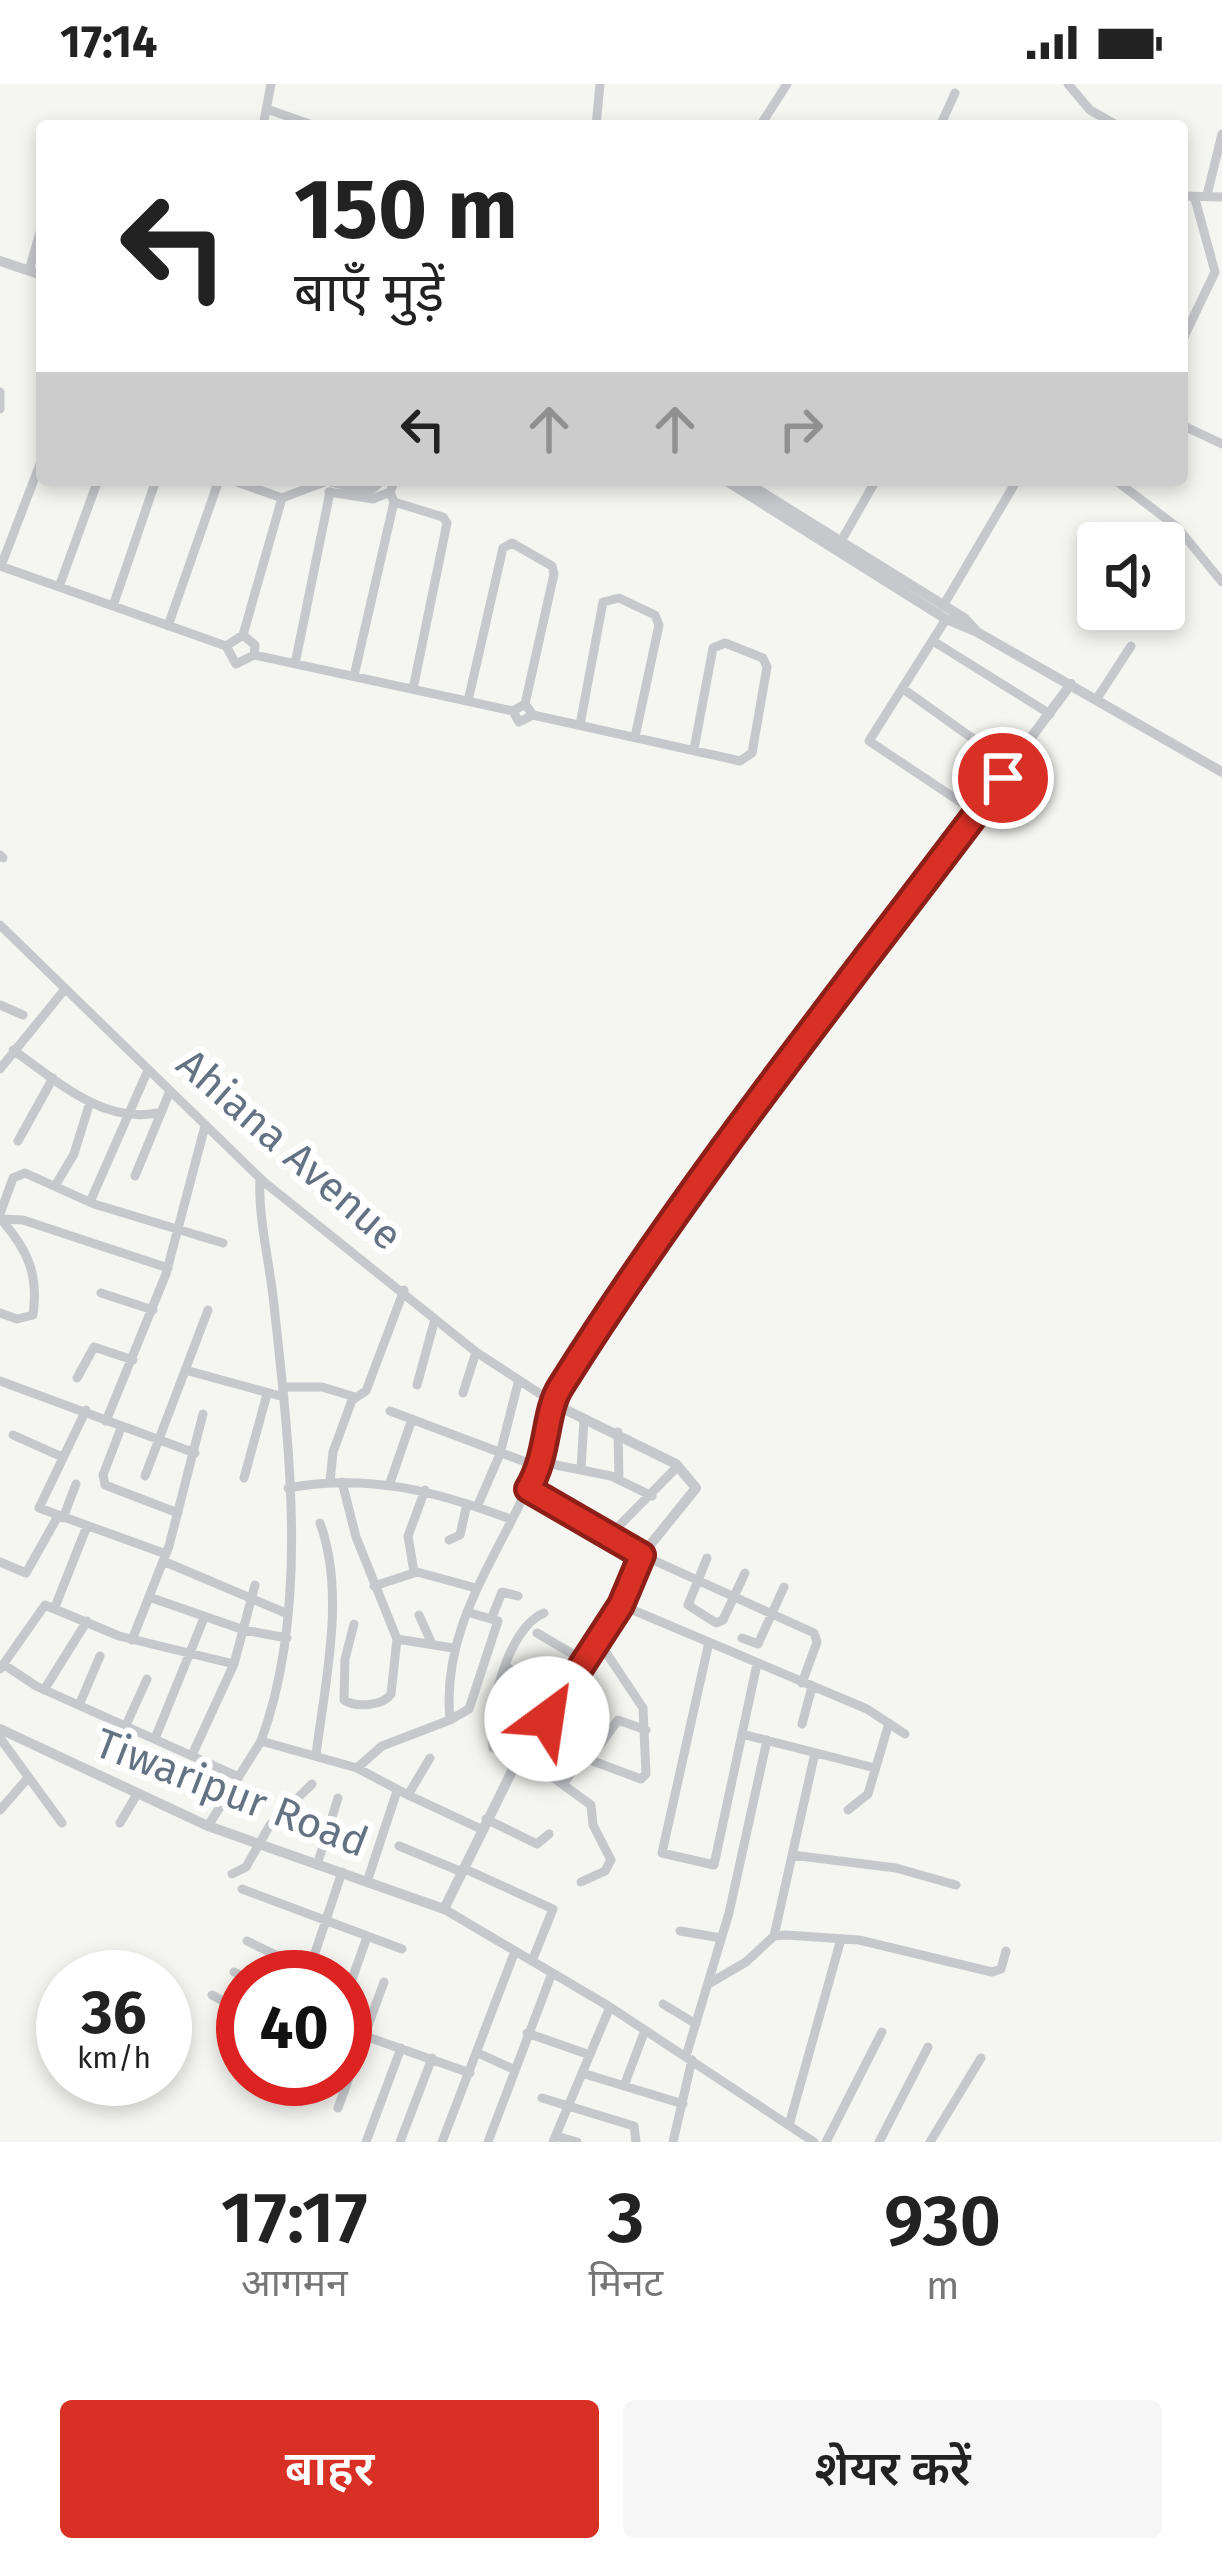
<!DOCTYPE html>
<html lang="hi">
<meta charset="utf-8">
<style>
body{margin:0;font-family:"Fira Sans","Noto Sans Devanagari",sans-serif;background:#f6f6f6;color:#222;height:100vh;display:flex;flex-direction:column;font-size:45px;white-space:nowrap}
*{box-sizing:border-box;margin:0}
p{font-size:39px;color:#767676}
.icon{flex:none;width:66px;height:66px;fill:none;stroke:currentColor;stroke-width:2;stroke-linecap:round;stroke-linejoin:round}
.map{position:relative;height:2058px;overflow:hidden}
.sheet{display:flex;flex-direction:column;background:#fff;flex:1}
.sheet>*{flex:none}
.hud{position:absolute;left:36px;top:36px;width:1152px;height:366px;border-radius:12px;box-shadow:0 6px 18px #0003;background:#fff;color:#222;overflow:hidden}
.fabs{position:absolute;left:1077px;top:438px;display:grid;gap:24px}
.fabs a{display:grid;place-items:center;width:108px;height:108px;border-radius:12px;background:#fff;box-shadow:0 6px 18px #0003;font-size:60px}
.speed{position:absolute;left:36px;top:1866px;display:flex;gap:24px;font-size:60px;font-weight:700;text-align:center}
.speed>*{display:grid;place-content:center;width:156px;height:156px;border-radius:50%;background:#fff;box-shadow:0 6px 18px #0003;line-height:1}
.speed small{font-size:30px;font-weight:400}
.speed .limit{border:18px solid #d22;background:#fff;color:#111}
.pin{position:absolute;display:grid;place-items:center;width:102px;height:102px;color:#fff;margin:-51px;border:6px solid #fff;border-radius:50%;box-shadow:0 3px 12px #0007}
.me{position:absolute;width:132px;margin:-66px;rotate:31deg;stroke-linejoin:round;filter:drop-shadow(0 0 9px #0008)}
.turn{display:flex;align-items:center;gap:42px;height:252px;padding:0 60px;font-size:54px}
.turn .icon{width:156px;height:156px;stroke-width:2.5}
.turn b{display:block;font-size:84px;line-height:102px}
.lanes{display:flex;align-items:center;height:114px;padding:0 60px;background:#0003;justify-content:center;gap:60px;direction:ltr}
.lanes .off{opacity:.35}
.eta{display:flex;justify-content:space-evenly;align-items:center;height:204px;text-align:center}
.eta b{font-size:72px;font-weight:600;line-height:84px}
.action{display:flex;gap:24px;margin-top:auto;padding:24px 60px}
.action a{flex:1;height:138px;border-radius:12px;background:#d93025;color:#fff;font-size:48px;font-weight:600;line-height:138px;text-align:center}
.action a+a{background:#f6f6f6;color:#222}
.status{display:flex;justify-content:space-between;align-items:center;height:84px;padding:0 60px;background:#fff;direction:ltr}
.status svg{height:33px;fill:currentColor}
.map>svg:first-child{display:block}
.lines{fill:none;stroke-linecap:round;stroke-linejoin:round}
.minor{stroke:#c6c8cc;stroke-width:9}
.tertiary{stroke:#c6c8cc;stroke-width:10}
.route-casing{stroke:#8d1f18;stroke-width:30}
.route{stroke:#d93025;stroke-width:21}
.labels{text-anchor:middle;stroke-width:12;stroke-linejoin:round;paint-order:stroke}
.street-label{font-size:42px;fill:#647283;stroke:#fff}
</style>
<div class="status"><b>17:14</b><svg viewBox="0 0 49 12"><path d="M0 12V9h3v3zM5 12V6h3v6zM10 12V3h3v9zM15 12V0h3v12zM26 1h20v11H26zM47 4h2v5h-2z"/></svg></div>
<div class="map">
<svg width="1222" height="2058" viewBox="0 0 1222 2058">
<rect width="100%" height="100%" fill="#f5f6f2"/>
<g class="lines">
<path class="minor" d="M1068,0L1090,26L1118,42
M267,25L315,42
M263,42L271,0
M596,42L600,0
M760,42L787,0
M940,42L955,9
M1207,111L1222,50
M1182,112L1222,113
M29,187L42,141
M1182,257L1215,188L1195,115
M0,308V325
M1182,341L1222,360
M231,396L282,414L243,551L226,562L236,580L254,571L255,561L243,551
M1115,396L1177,443L1222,498
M329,408L373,415L390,408L395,396
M282,414L327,397L370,407L383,396
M394,418L443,433L447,439L413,605
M840,459L876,396
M0,482L226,562
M1,482L42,375
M59,503L98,396
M113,522L156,396
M943,522L1017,396
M946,535L869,657L977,729
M168,542L219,396
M933,557L1050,630
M254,571L513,627
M295,580L330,408
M354,592L394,418L390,408
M902,604L1011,682
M1096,616L1131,562
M468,617L503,464L512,459L552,482L554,490L525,620L533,631L519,638L513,627L525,620
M533,631L740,677L752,669L767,583L763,574L725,559L713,564L694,665
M580,641L603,518L619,514L655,531L659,541L635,653
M0,771L3,774
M0,841L264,1098L476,1268L554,1319C539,1432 438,1515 450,1636L382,1662L357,1684L261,1657L208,1742
M0,921L23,931
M13,966C56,996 102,1040 157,1029
M0,985L65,905
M18,1057L53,994
M135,1092L170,1007
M260,1094C258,1135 270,1180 274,1221C289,1360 310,1525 261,1657
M55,1102L74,1070L90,1018
M90,1118L148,986
M0,1130L13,1094L25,1089L94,1120L223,1159
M1,1135L23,1136L168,1184
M101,1209L153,1226
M0,1229L17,1235L33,1231C39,1189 27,1165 0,1134
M185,1286L284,1313
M77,1294L94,1263L133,1276
M0,1297L195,1369
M417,1301L435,1235
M283,1303H322L355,1313
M463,1309L476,1268
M86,1326L39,1424L166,1470
M390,1327L539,1383
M106,1337L166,1190L205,1042
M121,1344L103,1391L105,1401L178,1429
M618,1348L619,1395
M13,1351L60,1372
M541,1378L611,1392L652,1412
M581,1386L584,1335
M145,1392L208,1226
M244,1394L267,1310
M330,1398L333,1368L352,1316L366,1307L404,1206
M342,1398L356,1453L397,1555L391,1610C383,1622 356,1624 344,1616L345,1575L354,1540
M390,1399L412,1335
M288,1404C367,1389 436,1407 510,1435
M528,1405L642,1471L814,1549L817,1558L802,1599
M477,1423L500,1370L518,1299
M63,1434L76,1400
M610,1451L678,1382
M449,1456L460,1451L467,1420
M707,1474L688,1521L716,1539L723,1536L745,1489
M163,1477L288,1530
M0,1478L26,1489L58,1432
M414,1488L408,1452L425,1406
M374,1502L417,1488L476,1504
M149,1513L244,1546L287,1554
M621,1521L867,1625L905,1650
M55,1523L87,1442
M419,1531L432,1560
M492,1533L502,1508L518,1512
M537,1549L583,1576
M742,1554L758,1560L784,1503
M397,1555L453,1564
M132,1556L169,1462L203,1330
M709,1558L662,1769L714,1781L757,1580
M3,1580L36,1602L239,1693
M507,1583L609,1647
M0,1585L45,1521L119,1552L234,1580
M44,1606L87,1537
M80,1619L100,1572
M450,1636L469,1625L498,1537L467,1528
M127,1639L147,1595
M802,1640L812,1603
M742,1650L875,1684
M156,1652L204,1534
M0,1654L62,1739
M600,1661L618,1636L646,1646
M525,1667L493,1664C486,1629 508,1543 544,1529
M193,1669L234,1580L255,1501
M316,1671C325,1598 346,1510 320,1439
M522,1671L591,1721L593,1741L611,1776L605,1787L581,1798
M357,1684L408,1711L430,1674
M565,1698L582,1673L641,1695L646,1690L643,1624L597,1555
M408,1711L481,1745
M0,1726L27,1695
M848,1726L868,1710L889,1639
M486,1735L537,1760L549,1750
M120,1739L137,1710
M399,1762L462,1788
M792,1771L896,1784L956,1801
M317,1781L338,1714
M463,1784L553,1825L532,1877
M232,1790L246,1783L270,1741L312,1700
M368,1795L397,1707
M242,1805L402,1865
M444,1825L610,1923L814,2058
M680,1847L721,1854
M774,1852L815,1669
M247,1857L309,1887
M234,1888L244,1893
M307,1893L342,1788
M710,1899L746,1878L774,1852L786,1851L859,1856L992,1888L1001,1885L1006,1867
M212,1911L243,1928
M345,1915L367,1853
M663,1920L696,1940
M345,1945L470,1989
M527,1949L590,1971
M478,1969L513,1985
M686,1972L729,1829L767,1656
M582,1989L683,2020
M624,2002L645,1946
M310,2007L315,1995
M542,2014L634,2042L636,2058
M338,2024L384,1898
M789,2041L841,1855
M556,2052L577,2058
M366,2058L401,1964
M400,2058L432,1974
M442,2058L515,1867
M488,2058L552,1889
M553,2058L610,1923
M673,2058L692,1976
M826,2058L882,1948
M879,2058L928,1963
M930,2058L981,1974"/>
<path class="tertiary" d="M0,177L42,191
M725,396L946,535L977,548
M742,396L964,534L977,548L1222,688
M0,1645L208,1742L444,1825L515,1681L621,1521L642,1471L696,1404L676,1380L558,1322L557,1307L668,1140L1071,600"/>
</g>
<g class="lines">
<defs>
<path id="route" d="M547,1635L621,1521L642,1471L528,1405C549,1371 544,1328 561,1302C694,1090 853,894 1003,694"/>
</defs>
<use href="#route" class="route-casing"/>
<use href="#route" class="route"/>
</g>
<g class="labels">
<g class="street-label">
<text transform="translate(290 1065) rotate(41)" y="15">Ahiana Avenue</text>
<text transform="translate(232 1708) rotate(21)" y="15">Tiwaripur Road</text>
</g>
</g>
</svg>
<div class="fabs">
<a><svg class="icon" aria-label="sound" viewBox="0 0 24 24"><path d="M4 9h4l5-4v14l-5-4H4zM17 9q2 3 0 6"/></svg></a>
</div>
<div class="speed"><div>36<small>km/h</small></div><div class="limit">40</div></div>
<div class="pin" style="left:1003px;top:694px;background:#d93025"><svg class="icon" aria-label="arrive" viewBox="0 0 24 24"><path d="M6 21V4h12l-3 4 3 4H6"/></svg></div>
<svg class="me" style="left:547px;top:1635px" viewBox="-20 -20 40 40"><circle r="19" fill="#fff"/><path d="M0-13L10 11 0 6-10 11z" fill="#d93025"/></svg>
<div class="hud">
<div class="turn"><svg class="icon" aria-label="left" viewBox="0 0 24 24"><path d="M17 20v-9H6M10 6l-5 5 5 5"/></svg><div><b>150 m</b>बाएँ मुड़ें</div></div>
<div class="lanes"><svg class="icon" aria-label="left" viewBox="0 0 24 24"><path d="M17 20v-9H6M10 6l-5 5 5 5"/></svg><svg class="icon off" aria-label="ahead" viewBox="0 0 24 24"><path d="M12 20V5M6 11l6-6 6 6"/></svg><svg class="icon off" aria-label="ahead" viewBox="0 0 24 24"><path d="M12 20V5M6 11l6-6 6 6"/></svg><svg class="icon off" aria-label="right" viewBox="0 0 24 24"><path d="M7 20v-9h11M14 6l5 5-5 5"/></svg></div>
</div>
</div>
<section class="sheet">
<div class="eta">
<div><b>17:17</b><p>आगमन</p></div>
<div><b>3</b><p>मिनट</p></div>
<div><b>930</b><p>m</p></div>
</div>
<div class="action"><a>बाहर</a><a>शेयर करें</a></div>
</section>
